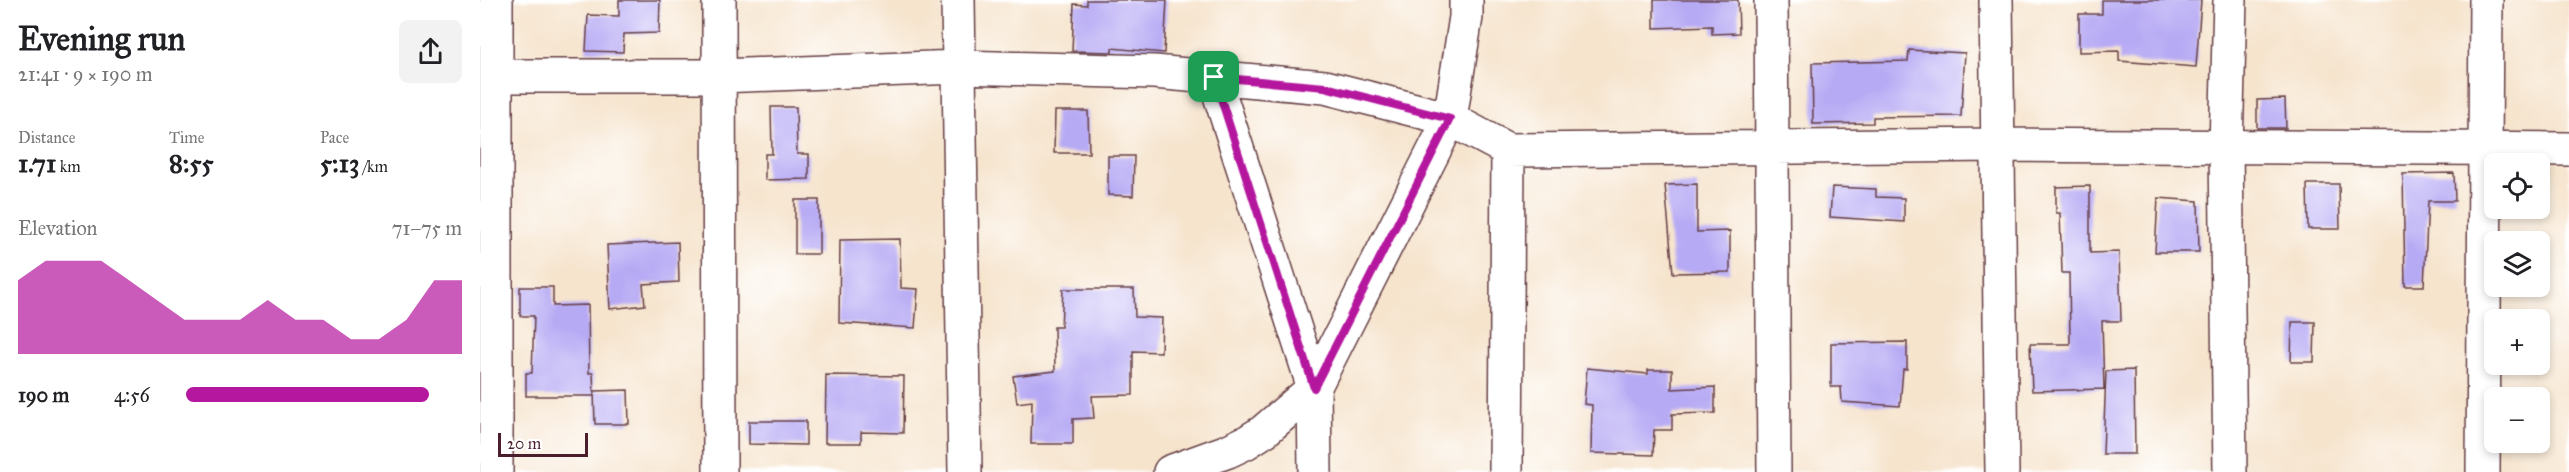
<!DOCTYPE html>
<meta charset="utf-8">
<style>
body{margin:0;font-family:"IM FELL Great Primer",serif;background:#f2f2f2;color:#202124;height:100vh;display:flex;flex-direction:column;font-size:22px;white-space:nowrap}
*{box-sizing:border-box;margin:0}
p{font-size:20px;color:#757577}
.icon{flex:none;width:33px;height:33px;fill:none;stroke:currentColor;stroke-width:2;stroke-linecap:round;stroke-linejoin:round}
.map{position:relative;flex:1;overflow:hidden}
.drawer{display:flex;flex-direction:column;background:#fff;width:480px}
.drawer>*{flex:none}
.tools{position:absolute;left:2004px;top:153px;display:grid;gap:12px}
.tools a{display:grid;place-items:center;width:66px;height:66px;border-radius:9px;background:#fff;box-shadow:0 3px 9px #0003;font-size:30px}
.scale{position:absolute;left:18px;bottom:15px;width:90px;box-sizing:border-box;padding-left:6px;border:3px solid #4a1f2b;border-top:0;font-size:16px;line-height:21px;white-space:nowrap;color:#4a1f2b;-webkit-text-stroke:4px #fff;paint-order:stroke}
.pin{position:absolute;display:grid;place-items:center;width:51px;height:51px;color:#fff;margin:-26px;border-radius:12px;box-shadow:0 3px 9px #0006}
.round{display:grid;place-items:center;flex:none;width:63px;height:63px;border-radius:9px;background:#f2f2f2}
.overview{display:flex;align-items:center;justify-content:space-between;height:102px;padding:0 18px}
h1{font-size:33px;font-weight:800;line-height:45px}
.figures{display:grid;grid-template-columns:repeat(3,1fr);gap:9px;height:102px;padding:6px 18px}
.figures div{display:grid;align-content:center}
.figures b{font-size:26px;font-weight:800}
.figures small{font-size:16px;font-weight:400}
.figures p{font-size:16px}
.chart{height:168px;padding:12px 18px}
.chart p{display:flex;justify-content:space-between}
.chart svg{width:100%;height:108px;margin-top:6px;fill:#b5179e;opacity:.7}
ul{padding:0 18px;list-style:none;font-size:20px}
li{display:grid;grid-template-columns:96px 72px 1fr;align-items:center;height:45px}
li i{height:15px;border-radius:8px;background:#b5179e}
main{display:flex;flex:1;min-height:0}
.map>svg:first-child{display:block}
.building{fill:#b7aaf4}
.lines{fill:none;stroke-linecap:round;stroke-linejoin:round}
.minor-casing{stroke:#643d43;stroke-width:36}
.minor{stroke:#fff;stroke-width:33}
.route-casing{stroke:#fff;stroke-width:12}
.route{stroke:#b5179e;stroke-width:8}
</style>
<main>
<section class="drawer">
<div class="overview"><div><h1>Evening run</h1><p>21:41 · 9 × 190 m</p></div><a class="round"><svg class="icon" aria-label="share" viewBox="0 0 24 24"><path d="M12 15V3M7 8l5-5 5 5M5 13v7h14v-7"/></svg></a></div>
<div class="figures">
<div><p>Distance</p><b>1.71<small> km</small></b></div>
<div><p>Time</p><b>8:55</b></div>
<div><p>Pace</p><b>5:13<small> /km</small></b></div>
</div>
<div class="chart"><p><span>Elevation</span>71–75 m</p>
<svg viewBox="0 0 160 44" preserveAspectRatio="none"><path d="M0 44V14L10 6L20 6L30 6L40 14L50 22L60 30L70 30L80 30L90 22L100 30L110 30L120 38L130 38L140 30L150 14L160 14V44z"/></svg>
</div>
<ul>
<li><b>190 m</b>4:56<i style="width:88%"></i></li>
</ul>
</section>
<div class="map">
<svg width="2089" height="472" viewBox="0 0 2089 472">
<rect width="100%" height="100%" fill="#fff"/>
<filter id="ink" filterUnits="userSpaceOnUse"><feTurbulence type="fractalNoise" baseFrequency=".0167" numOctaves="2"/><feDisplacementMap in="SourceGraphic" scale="12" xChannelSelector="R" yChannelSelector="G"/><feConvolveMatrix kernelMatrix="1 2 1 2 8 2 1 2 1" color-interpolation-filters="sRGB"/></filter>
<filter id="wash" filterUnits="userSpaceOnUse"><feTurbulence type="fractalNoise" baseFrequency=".008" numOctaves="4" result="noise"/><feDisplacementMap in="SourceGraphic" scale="24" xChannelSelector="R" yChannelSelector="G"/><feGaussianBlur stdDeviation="1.35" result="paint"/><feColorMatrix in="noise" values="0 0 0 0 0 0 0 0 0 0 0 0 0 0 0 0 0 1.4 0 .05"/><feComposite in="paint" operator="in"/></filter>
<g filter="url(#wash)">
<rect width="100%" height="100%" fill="#f6e4cd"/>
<g id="blocks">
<path class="building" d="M139 0H180L179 33 144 34 143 52 106 51 108 15 139 16Z
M607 0H687L684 53 632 48V52L592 51 594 4 607 5Z
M1174 0H1258L1259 33 1232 34V26L1174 28Z
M1622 0H1721L1716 67 1639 61V51L1599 52V14H1622Z
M1429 50 1485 53 1481 116 1393 117V123L1333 124 1332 63 1428 61Z
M1805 99 1806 128H1777V100Z
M291 107H316L317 154H329V179L285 180V154H292Z
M575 111H608L609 153H574Z
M628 156H654L653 196 628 195Z
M1974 173 1975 201H1948L1944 286H1925L1923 174Z
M1217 184V232L1250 231V272L1193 273 1185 185Z
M1827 184H1859L1860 229H1828Z
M1610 186V253L1639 252 1641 321H1622L1624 389 1552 391 1550 344H1590L1589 273H1582L1580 213H1576V187Z
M1352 187 1396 189V197L1424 198V222L1350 217Z
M1678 198 1718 201 1719 252H1675Z
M315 200H339V254H315Z
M420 239 421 288 438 289 435 328 359 323 360 240Z
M198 242 199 282 163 284 165 305 130 309 127 245Z
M40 287H73V306L108 305 109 373H113L114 396H46V373H52L54 316H40Z
M583 289H654L655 317 682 318 681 352 653 351V395L612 396 614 418 593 419V444H551L552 401 537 403 533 376 575 371 574 327H581Z
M1812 322H1835L1834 362H1811Z
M1427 342V369H1423L1420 406 1362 402 1361 387H1351V343Z
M1107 368 1168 374V370H1192V389L1235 387V413L1192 414V430H1174L1173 455 1111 453 1112 405 1104 404Z
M1654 370 1655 454H1623L1626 371Z
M346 375 424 376 423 433 381 432V443H345Z
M148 390 149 424H115L114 391Z
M269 421H326V445L269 444Z"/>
</g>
</g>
<g filter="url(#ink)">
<use href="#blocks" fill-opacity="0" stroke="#643d43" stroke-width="1.5"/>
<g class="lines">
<defs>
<path id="minor" d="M16 0V472
M239 0 240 472
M478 0 485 472
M1291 0 1294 472
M1516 0 1522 472
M1750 0 1746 147 1750 472
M17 76H239L478 67 674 72 845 87 970 119 1028 150 1518 145 2089 149
M734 77 834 388 835 472
M690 472 748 451 767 442 784 431 834 388 970 119 986 17V0
M1026 472 1028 150
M2003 472 2006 0"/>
</defs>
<use href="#minor" class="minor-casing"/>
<use href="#minor" class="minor"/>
</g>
</g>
<g class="lines" filter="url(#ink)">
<defs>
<path id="route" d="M734 77 845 87 970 119 834 388Z"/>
</defs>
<use href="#route" class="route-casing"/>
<use href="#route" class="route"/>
</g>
</svg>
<div class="tools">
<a><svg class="icon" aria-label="locate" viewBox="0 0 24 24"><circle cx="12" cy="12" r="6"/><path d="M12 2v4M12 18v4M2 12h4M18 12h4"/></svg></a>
<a><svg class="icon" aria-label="layers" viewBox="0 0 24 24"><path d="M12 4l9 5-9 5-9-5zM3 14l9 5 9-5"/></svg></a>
<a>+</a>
<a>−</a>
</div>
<div class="scale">20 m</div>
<div class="pin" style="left:734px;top:77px;background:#1e9e55"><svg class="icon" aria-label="arrive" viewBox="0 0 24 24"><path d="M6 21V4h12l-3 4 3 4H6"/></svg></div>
</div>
</main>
